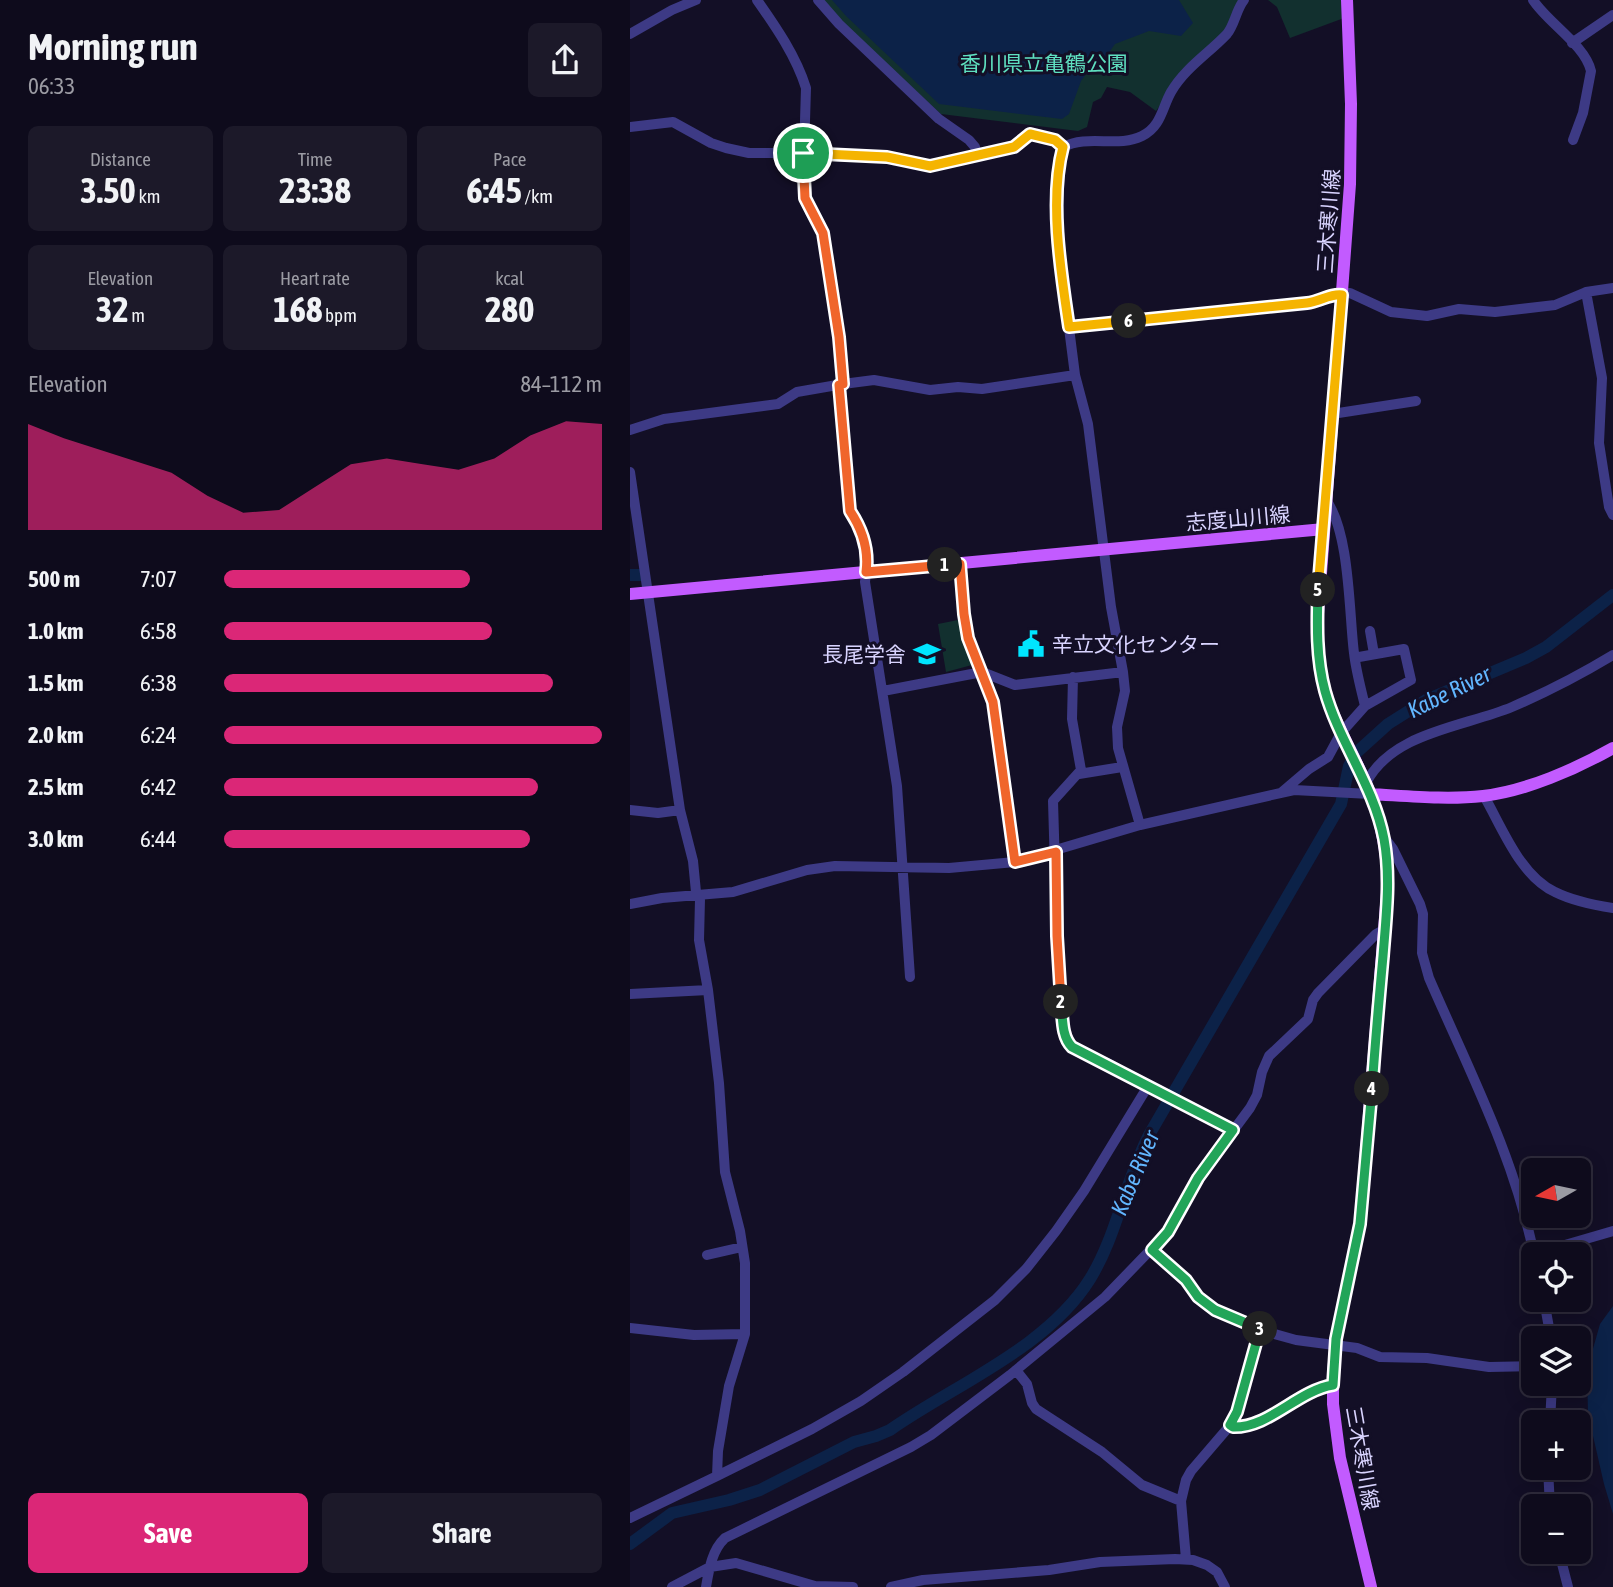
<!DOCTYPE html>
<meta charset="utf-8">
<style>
body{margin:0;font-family:"Asap Condensed","Noto Sans JP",sans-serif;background:#1c1929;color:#f1f3f6;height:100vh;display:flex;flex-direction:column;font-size:26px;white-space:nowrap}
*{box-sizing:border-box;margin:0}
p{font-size:23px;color:#9b9ba3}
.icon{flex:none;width:38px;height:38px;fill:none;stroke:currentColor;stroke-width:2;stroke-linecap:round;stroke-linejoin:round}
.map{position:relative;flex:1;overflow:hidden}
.panel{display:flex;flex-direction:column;background:#0e0b1c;width:630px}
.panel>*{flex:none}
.needle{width:46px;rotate:261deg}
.controls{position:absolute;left:891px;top:1158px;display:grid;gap:14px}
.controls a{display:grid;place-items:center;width:70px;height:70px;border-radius:10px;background:#0e0b1c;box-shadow:0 4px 18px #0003,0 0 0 2px #2e2b3b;font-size:35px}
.pin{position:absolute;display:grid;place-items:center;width:60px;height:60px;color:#fff;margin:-30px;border:4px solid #fff;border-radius:50%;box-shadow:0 2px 7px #0007}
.km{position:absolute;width:35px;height:35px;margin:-18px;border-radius:50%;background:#222;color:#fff;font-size:19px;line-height:35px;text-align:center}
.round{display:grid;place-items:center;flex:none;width:74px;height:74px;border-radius:10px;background:#1c1929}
.summary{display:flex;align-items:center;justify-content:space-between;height:119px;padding:0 28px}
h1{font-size:38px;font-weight:700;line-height:52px}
.figures{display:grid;grid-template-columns:repeat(3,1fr);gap:10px;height:119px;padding:7px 28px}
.figures div{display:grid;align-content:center;border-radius:10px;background:#1c1929;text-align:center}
.figures b{font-size:35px;font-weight:700}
.figures small{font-size:19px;font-weight:400}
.figures p{font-size:19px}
.chart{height:196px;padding:14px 28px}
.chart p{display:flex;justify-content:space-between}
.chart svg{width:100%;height:126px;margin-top:7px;fill:#db2777;opacity:.7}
.button{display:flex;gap:14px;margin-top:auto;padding:14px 28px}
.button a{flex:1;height:80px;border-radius:10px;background:#db2777;color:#fff;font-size:28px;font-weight:700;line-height:80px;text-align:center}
.button a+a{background:#1c1929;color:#f1f3f6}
ul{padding:0 28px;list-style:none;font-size:23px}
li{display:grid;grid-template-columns:112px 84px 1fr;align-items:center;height:52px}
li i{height:18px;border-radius:9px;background:#db2777}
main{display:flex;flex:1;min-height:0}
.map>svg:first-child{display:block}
.green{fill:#12302f}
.water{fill:#0c2248}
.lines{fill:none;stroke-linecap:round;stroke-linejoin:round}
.river{stroke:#0c2248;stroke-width:12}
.minor{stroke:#3d3a85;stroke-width:10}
.major{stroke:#c25bff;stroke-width:12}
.split-1-casing{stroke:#fff;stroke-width:14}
.split-2-casing{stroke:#fff;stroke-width:14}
.split-3-casing{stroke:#fff;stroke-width:14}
.split-4-casing{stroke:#fff;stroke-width:14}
.split-5-casing{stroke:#fff;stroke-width:14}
.split-6-casing{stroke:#fff;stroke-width:14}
.split-7-casing{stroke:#fff;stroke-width:14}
.split-1{stroke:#f0652b;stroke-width:9}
.split-2{stroke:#f0652b;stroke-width:9}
.split-3{stroke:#22a559;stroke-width:9}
.split-4{stroke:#22a559;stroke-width:9}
.split-5{stroke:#22a559;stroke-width:9}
.split-6{stroke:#f5b400;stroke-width:9}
.split-7{stroke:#f5b400;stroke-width:9}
.labels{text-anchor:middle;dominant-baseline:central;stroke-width:6;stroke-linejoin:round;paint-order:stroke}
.park-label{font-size:21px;fill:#5fe0c0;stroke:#130f26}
.street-label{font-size:21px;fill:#d9d4ff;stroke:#130f26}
.poi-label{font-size:21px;fill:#d9d4ff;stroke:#130f26;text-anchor:start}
.water-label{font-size:23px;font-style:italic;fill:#62b6ff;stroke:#130f26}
</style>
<main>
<section class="panel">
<div class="summary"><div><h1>Morning run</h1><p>06:33</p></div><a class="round"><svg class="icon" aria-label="share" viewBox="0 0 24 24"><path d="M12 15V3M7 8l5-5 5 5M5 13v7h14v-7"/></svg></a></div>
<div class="figures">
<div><p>Distance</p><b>3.50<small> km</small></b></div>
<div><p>Time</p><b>23:38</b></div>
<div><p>Pace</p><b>6:45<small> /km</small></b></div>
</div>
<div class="figures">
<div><p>Elevation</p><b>32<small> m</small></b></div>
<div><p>Heart rate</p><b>168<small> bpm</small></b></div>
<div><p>kcal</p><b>280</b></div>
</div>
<div class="chart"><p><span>Elevation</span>84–112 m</p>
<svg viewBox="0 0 160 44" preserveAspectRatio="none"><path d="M0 44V7L10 12L20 16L30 20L40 24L50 32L60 38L70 37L80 29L90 21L100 19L110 21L120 23L130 19L140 11L150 6L160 7V44z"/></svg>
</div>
<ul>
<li><b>500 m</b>7:07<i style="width:65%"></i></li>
<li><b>1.0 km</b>6:58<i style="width:71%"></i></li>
<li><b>1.5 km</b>6:38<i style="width:87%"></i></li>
<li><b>2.0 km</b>6:24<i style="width:100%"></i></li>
<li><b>2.5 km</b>6:42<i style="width:83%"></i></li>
<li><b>3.0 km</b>6:44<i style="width:81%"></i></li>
</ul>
<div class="button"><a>Save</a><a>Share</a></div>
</section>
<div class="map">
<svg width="983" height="1587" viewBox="0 0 983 1587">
<rect width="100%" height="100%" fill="#130f26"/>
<path class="green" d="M186 0H613L596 34 559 64 526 111 500 92 477 87 471 98 463 102 457 127 448 131 311 114Z
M638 0H712L714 18 660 38 647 7Z
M328 620 342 665 316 672 308 624Z"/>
<path class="water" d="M202 0H549L563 23 551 36 519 31 485 44 473 61 459 70 451 81 439 114 432 119 309 104 216 16Z
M983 1306V1514L974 1484 958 1414 957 1370 970 1324Z"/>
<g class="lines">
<path class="river" d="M0 575H12
M0 1544 42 1513 99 1500 130 1490 224 1442 246 1436 260 1430C324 1385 417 1348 460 1279 487 1235 495 1181 519 1135L711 804 719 766 726 753 758 724 796 700 896 658 916 647 983 595"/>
<path class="minor" d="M127 0C146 27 166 56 176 88L173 187 180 212 193 233 195 256 203 293 213 384
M188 0 209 24 309 119 339 140 345 147 347 156
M903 0C918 23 955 45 961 71L953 113 943 140
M0 34 42 10 66 0
M942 43 983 15
M0 127 43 122 81 143 96 148 119 153H173L257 157 300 166 384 147 400 134 425 140 433 147
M956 292 972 378 969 443 979 507 983 515
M439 327 677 303 689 302 706 294 720 293 761 312 797 316 829 309 865 312 925 305 956 292 983 288
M209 385 221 511C235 533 239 555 235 582L267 786 280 977
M702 414 786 401
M0 430 34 419 148 404 167 392 213 384 244 380 300 390 328 387 352 389 445 375
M0 472 50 810 63 861 66 892 70 899 69 940 78 990 89 1083 95 1172 110 1231 115 1263V1334L99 1386 88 1451 87 1476 0 1518
M330 564 334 614 338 638 363 702 385 862
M740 631 744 654
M729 657 774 649 781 680 735 706
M443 677 442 719 451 770 423 801 427 937 436 1039C446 1054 468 1058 483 1066 522 1089 564 1107 603 1130
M253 691 352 672 385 685 493 672
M449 774 492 767
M736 783C762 732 834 727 882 707 917 692 950 675 983 655
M652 792 679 769 698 757 711 733 735 706C731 689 726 671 724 653 719 614 720 532 696 500
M854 796C872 827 890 876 925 892 943 901 963 905 983 908
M0 810 28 813 50 810
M510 825 488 748 487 727 495 691 493 672 481 607 458 424 445 375 432 273 427 204V178L433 147C458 134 488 148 512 136 531 127 532 108 541 92 555 68 578 54 597 34 605 24 606 10 614 0
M754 837 763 849 790 904 793 914 792 953 799 978C838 1068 885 1158 904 1255
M0 904 32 898 103 892 177 870 205 866 319 868 385 862 510 825 664 790 740 794
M0 994 78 990
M522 1250 556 1280 568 1297 585 1310 634 1331 666 1340 727 1348 750 1357 797 1358 859 1367 903 1366
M904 1254 983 1231
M77 1255 112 1247
M914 1300 921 1339
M0 1328 64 1335 115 1334
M386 1370 397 1384 402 1403 406 1409 472 1452 512 1485 551 1501 556 1559
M920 1423 922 1384
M600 1425C622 1434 675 1390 703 1385
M918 1468 920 1507
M87 1476 182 1429 231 1401 273 1372 365 1300 396 1269 426 1231 454 1191 518 1086
M551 1501 556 1480 561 1471 603 1422 631 1329
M929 1552 938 1587
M42 1587 80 1567 106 1563 185 1586 223 1587
M76 1587C79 1569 82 1550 95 1538L281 1447 301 1435 380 1375 475 1297 532 1238 542 1226 568 1178 620 1108 627 1095 632 1072 639 1056 678 1019 683 1000 688 993 746 934 755 929
M261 1587 293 1580 419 1570 470 1562 545 1559 563 1560 577 1565 587 1572 595 1587"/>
<path class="major" d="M717 0 721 104 720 184 687 627C687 649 689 671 695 692 705 723 722 751 735 781 750 813 756 846 758 881L730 1224 706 1339 703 1374V1404L710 1458 741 1587
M0 594 694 529
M740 794C778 796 816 800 853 796 896 791 946 769 983 748"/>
</g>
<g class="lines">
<defs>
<path id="split-1" d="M173 153 175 198 193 233 209 337 213 384 209 385 220 511C232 529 239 550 236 572L315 565"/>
<path id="split-2" d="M315 565 330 564 334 614 338 638 363 702 385 862 426 852 427 936 431 1002"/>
<path id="split-3" d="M431 1002C433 1017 431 1036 442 1047L603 1130 568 1178 538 1232 522 1250 556 1280 568 1297 585 1310 630 1329"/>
<path id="split-4" d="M630 1329 607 1412 600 1425 603 1427C639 1428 667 1391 703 1385L706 1339 730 1224 742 1089"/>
<path id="split-5" d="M688 590C687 624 686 658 695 691 709 742 744 786 754 839 761 878 756 917 753 956 749 1000 745 1045 742 1089"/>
<path id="split-6" d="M499 321 677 303C689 302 701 293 712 295L688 590"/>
<path id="split-7" d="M173 153 257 157 300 166 384 147 400 134 425 140 433 147C419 200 431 273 439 327L499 321"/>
</defs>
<use href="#split-1" class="split-1-casing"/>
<use href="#split-2" class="split-2-casing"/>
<use href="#split-3" class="split-3-casing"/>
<use href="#split-4" class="split-4-casing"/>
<use href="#split-5" class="split-5-casing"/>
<use href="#split-6" class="split-6-casing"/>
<use href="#split-7" class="split-7-casing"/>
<use href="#split-1" class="split-1"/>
<use href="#split-2" class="split-2"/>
<use href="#split-3" class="split-3"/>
<use href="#split-4" class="split-4"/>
<use href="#split-5" class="split-5"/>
<use href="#split-6" class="split-6"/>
<use href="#split-7" class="split-7"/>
</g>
<defs>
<symbol id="civic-bare" viewBox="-9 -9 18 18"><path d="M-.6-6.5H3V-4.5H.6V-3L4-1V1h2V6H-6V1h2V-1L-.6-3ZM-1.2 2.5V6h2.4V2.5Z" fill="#00e5ff" stroke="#130f26" stroke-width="2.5" paint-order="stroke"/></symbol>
<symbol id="school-bare" viewBox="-9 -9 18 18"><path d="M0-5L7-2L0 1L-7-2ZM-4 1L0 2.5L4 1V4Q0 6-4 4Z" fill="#00e5ff" stroke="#130f26" stroke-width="2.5" paint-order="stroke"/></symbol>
</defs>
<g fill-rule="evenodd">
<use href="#civic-bare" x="382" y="625" width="38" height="38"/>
<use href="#school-bare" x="278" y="635" width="38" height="38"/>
</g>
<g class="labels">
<g class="park-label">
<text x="414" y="63">香川県立亀鶴公園</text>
</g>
<g class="street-label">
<text transform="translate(698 221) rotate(-86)">三木寒川線</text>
<text transform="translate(608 518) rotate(-5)">志度山川線</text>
<text transform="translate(733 1458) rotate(80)">三木寒川線</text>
</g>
<g class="poi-label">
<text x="422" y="644">辛立文化センター</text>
<text x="276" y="654" text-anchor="end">長尾学舎</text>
</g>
<g class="water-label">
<text transform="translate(819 692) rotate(-26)">Kabe River</text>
<text transform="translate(505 1173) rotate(-67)">Kabe River</text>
</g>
</g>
</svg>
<div class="controls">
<a><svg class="needle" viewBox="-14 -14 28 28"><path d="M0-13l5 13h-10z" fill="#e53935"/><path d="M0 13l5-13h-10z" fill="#9b9ba3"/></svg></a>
<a><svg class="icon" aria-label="locate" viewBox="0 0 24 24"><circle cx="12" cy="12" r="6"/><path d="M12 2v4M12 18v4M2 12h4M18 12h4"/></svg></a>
<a><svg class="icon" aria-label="layers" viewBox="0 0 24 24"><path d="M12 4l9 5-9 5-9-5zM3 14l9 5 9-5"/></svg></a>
<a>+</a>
<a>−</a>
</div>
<div class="pin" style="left:173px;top:153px;background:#1e9e55"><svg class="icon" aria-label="arrive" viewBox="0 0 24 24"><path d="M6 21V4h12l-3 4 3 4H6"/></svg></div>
<b class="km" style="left:315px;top:565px">1</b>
<b class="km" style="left:431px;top:1002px">2</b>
<b class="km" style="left:630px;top:1329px">3</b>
<b class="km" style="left:742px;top:1089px">4</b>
<b class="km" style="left:688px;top:590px">5</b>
<b class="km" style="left:499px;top:321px">6</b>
</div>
</main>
